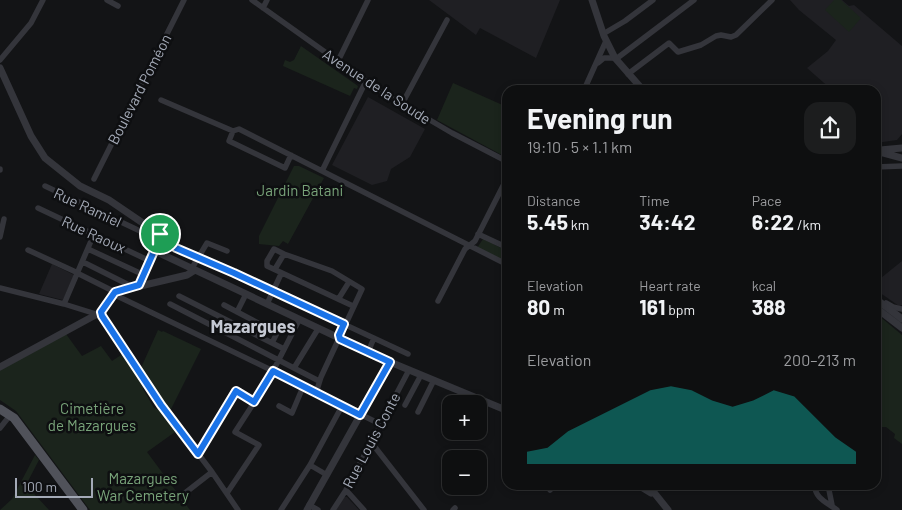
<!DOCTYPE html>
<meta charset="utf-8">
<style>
body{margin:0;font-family:Barlow,sans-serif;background:#1c1d1e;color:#f1f3f6;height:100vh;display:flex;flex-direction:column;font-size:19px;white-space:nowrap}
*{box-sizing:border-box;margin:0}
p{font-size:16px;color:#9b9c9f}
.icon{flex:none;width:28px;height:28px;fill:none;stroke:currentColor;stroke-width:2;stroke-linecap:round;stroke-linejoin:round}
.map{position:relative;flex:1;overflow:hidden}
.sheet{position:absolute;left:502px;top:85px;width:379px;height:405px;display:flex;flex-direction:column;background:#0e0f10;border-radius:15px;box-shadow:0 2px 8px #0003,0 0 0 1px #2e2f30}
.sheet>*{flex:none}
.buttons{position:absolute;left:442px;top:395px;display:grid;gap:10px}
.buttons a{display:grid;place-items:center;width:45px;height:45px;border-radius:10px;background:#0e0f10;box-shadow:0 2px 8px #0003,0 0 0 1px #2e2f30;font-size:25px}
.scale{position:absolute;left:15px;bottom:12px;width:78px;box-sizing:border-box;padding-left:5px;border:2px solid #a4aab7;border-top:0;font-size:14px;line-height:18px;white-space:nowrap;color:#a4aab7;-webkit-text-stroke:4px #0e0f11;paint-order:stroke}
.pin{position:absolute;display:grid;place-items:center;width:42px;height:42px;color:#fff;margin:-21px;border:2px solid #fff;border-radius:50%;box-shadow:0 1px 5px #0007}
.round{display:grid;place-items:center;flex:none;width:52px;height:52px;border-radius:15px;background:#1c1d1e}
.headline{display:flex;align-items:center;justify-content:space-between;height:85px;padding:0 25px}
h1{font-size:28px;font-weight:700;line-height:38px}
.stats{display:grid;grid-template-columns:repeat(3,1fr);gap:8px;height:85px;padding:5px 25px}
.stats div{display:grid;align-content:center}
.stats b{font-size:21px;font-weight:700}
.stats small{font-size:14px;font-weight:400}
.stats p{font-size:14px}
.chart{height:140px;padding:10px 25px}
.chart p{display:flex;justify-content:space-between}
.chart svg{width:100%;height:90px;margin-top:5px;fill:#0f766e;opacity:.7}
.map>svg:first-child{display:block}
.built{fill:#1f1f23}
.green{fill:#1b241c}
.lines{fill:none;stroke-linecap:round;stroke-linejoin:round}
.minor{stroke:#34353b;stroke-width:5.5}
.tertiary{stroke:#34353b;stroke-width:7}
.primary{stroke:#50525a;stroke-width:9}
.route-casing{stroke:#fff;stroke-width:10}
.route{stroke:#1a73e8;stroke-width:6}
.labels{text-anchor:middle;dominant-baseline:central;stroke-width:5;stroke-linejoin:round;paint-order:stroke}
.street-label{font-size:15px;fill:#a4aab7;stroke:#0e0f11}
.park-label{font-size:15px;fill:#79a47a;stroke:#0e0f11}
.quarter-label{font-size:18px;font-weight:bold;fill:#c5c9d3;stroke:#0e0f11}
</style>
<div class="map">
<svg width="902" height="510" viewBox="0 0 902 510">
<rect width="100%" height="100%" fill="#131416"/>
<path class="built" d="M429 0H560L536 58 480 28 476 35Z
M790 0H842L849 6 854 5 902 46V134L897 140 876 143V90H832L807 68 828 51 836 40 799 10Z
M368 97 425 129 410 157 391 169 387 181 372 185 332 165Z
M902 261V305L899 306 876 290V282Z
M52 264 74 275 63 300 39 294Z
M343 497H347L359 510H334Z"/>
<path class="green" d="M834 0H841L861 18 849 32 825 10Z
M301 46 358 86 357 89 354 88 350 96 283 66 285 60 290 62 294 60Z
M453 83 507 107V153L500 154 437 120Z
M294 166H299L324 178 288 244 283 241 279 246 259 244V236Z
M483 239 507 251V263L477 248Z
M878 315 902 335V448V444L894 438 895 434 886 427H876V316Z
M158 330 162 332 163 331 201 349 169 413 140 370Z
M66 334 82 356 101 346 112 361 124 353 144 385 143 389 154 408 160 410 175 432 147 452 190 510H90L16 411 0 400V370Z
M35 455 39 460 26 485 49 510H0L12 499Z"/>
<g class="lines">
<path class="minor" d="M107 0 118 6
M252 0 377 89 452 133 508 162
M263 8 267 0
M603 34 625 21 653 0
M616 59 694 0
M0 60 31 23 43 0
M338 61 368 0
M598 63 604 58H615
M628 74 669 43 678 52 701 45 716 36 721 35 731 37 736 35 772 0
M584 90 606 41
M161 100 233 131 239 129 508 265
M402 104 447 20
M233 131 229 141 285 168 291 155
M876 167 902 166
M0 170V169
M322 171 366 81
M94 179 184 0
M45 186 159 240
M38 208 150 261
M159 234 176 248 234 273 408 354
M478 234 508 248
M0 237 4 219
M88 249 144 275
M28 250 78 273
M284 254 332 271 362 289 321 377 316 393
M83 262 133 287
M192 268 207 243 227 251
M275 269 284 254 274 249 267 261V266L353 306
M77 273 111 290 113 294 269 369 380 424
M0 288 64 304 96 314
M179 296 284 349
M339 298 349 282
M438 301 465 249 475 241 508 176
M886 303 893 307 902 309
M64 304 94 234
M170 304 319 381
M267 304 281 274
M224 305 277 333 272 343
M101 312 102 316 161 405 212 472 238 510
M237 312 246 294
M368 352 374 338
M294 368 318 329
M405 405 421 375
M279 406 292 413 303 387
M418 412 434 380
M0 428 8 418
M371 442 424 510
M198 454 236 391 254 402
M310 465 327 475
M815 485C814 498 828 503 837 510
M828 485 832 505
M346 490 364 510
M550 490 555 485
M185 493 212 472
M227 493 259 445 235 432 268 381 299 320
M309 505 318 510
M281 510 310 465 342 406
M333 510 346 490 409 370
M453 510 455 508"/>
<path class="tertiary" d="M592 0 604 36 615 58 643 90
M0 68 31 136 45 158 80 186 109 200 159 234V240L139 285
M880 150 902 148
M876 151 902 158
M155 251 390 362 508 411
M876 299 902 319
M876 308 902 328
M0 367 101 312 115 292 187 275 195 270
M638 485 651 493
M648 485 668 510
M307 510 390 362"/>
<path class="primary" d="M0 409 14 418 83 510"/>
</g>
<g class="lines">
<defs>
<path id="route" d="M160 234 176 248 234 273 344 324 339 335 340 339 390 362 360 415 273 371 254 402 236 391 198 454 161 405 102 316 101 312 115 292 139 285 159 240Z"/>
</defs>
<use href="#route" class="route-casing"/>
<use href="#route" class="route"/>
</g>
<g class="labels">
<g class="street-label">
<text transform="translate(377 86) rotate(33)">Avenue de la Soude</text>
<text transform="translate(139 89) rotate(-63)">Boulevard Poméon</text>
<text transform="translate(88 207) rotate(25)">Rue Ramiel</text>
<text transform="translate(94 234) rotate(25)">Rue Raoux</text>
<text transform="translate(371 440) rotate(-62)">Rue Louis Conte</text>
</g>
<g class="park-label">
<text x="300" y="190">Jardin Batani</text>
<text x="92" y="408">Cimetière<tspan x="92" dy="17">de Mazargues</tspan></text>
<text x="143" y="478">Mazargues<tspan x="143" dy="17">War Cemetery</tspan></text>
</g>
<g class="quarter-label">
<text x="253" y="326">Mazargues</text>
</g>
</g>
</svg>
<div class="buttons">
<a>+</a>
<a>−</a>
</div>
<div class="scale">100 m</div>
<div class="pin" style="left:160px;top:234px;background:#1e9e55"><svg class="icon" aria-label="arrive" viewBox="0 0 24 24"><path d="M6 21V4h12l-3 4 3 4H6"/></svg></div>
<section class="sheet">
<div class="headline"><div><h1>Evening run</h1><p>19:10 · 5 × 1.1 km</p></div><a class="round"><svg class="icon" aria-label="share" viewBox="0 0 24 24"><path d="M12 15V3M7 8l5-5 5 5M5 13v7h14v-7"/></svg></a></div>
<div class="stats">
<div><p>Distance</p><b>5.45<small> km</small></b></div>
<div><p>Time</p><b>34:42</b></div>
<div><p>Pace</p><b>6:22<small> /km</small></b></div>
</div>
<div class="stats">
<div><p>Elevation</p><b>80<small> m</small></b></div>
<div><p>Heart rate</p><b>161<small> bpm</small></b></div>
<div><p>kcal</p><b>388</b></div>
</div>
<div class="chart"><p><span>Elevation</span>200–213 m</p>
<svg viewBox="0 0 160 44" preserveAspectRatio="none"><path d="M0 44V38L10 36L20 28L30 23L40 18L50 13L60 8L70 6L80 8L90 13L100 16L110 13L120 8L130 11L140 21L150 31L160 38V44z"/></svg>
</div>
</section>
</div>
